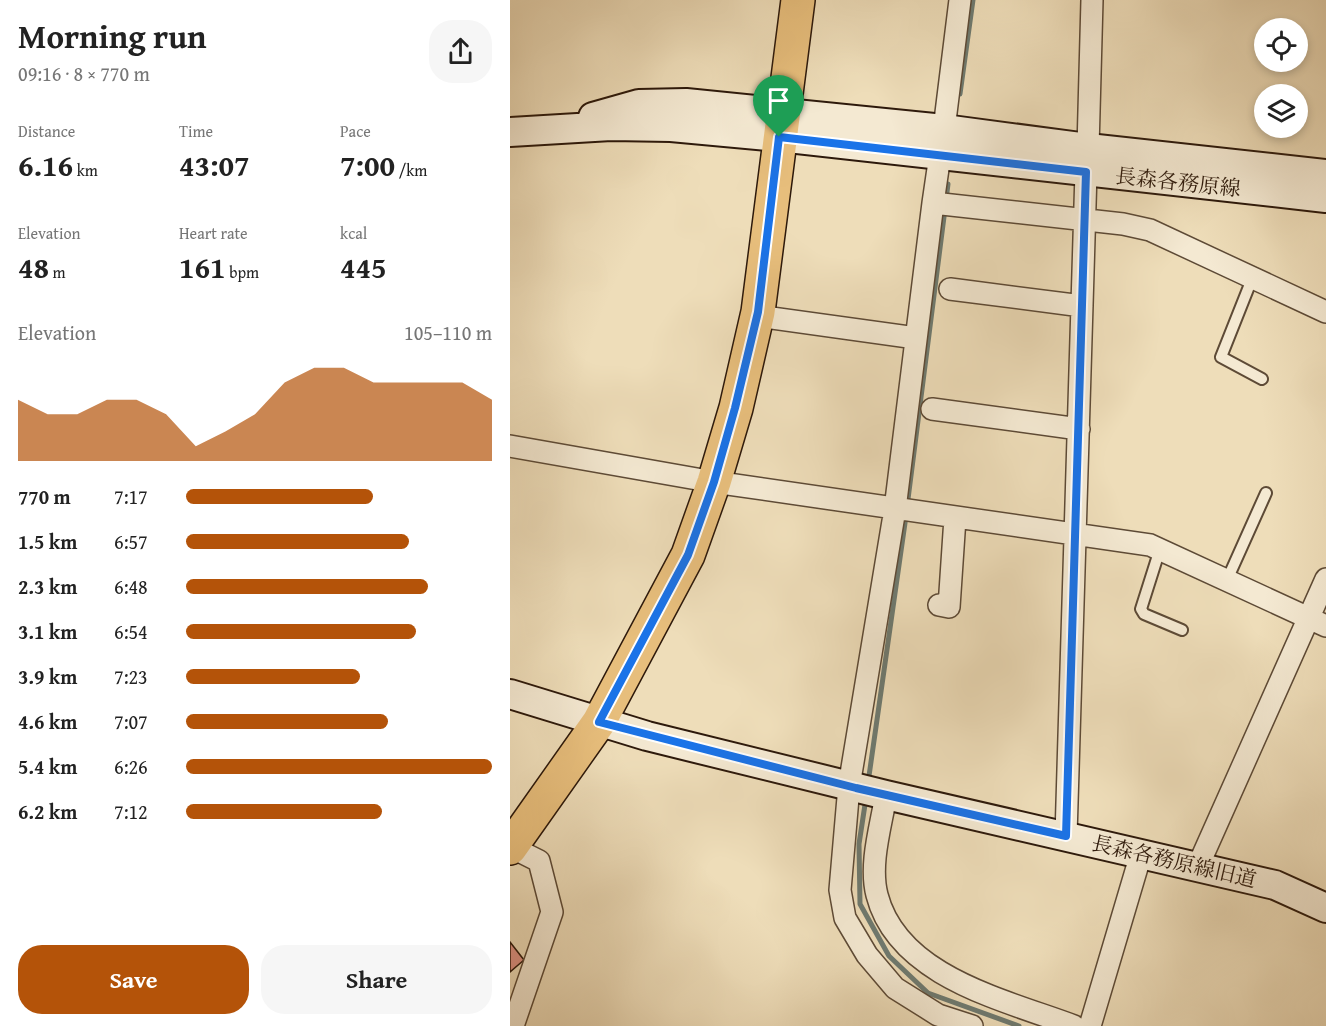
<!DOCTYPE html>
<meta charset="utf-8">
<style>
body{margin:0;font-family:"Gentium Book Plus","Noto Serif JP",serif;background:#f6f6f6;color:#222;height:100vh;display:flex;flex-direction:column;font-size:22px;white-space:nowrap}
*{box-sizing:border-box;margin:0}
p{font-size:20px;color:#767676}
.icon{flex:none;width:33px;height:33px;fill:none;stroke:currentColor;stroke-width:2;stroke-linecap:round;stroke-linejoin:round}
.map{position:relative;flex:1;overflow:hidden}
.panel{display:flex;flex-direction:column;background:#fff;width:510px}
.panel>*{flex:none}
.controls{position:absolute;left:744px;top:18px;display:grid;gap:12px}
.controls a{display:grid;place-items:center;width:54px;height:54px;border-radius:50%;background:#fff;box-shadow:0 3px 9px #0003;font-size:30px}
.pin{position:absolute;display:grid;place-items:center;width:51px;height:51px;color:#fff;margin:-62px -26px;border-radius:50% 50% 50% 0;rotate:-45deg;box-shadow:0 0 6px #0007}
.pin .icon{rotate:45deg}
.round{display:grid;place-items:center;flex:none;width:63px;height:63px;border-radius:24px;background:#f6f6f6}
.summary{display:flex;align-items:center;justify-content:space-between;height:102px;padding:0 18px}
h1{font-size:33px;font-weight:700;line-height:45px}
.metrics{display:grid;grid-template-columns:repeat(3,1fr);gap:9px;height:102px;padding:6px 18px}
.metrics div{display:grid;align-content:center}
.metrics b{font-size:30px;font-weight:700}
.metrics small{font-size:16px;font-weight:400}
.metrics p{font-size:16px}
.chart{height:168px;padding:12px 18px}
.chart p{display:flex;justify-content:space-between}
.chart svg{width:100%;height:108px;margin-top:6px;fill:#b45309;opacity:.7}
.primary-button{display:flex;gap:12px;margin-top:auto;padding:12px 18px}
.primary-button a{flex:1;height:69px;border-radius:24px;background:#b45309;color:#fff;font-size:24px;font-weight:700;line-height:69px;text-align:center}
.primary-button a+a{background:#f6f6f6;color:#222}
ul{padding:0 18px;list-style:none;font-size:20px}
li{display:grid;grid-template-columns:96px 72px 1fr;align-items:center;height:45px}
li i{height:15px;border-radius:8px;background:#b45309}
main{display:flex;flex:1;min-height:0}
.map>svg:first-child{display:block}
.lines{fill:none;stroke-linecap:round;stroke-linejoin:round}
.stream{stroke:#6e7a70;stroke-width:5}
.building{fill:#de9385;stroke:#2d190b;stroke-width:1.5}
.lane-casing{stroke:#5d4a36;stroke-width:14}
.street-casing{stroke:#5d4a36;stroke-width:24}
.secondary-casing{stroke:#2d190b;stroke-width:32}
.primary-casing{stroke:#2d190b;stroke-width:36}
.lane{stroke:#f4e9d2;stroke-width:10}
.street{stroke:#f4e9d2;stroke-width:21}
.secondary{stroke:#f4e9d2;stroke-width:28}
.primary{stroke:#e7be7c;stroke-width:33}
.route-casing{stroke:#fff;stroke-width:12}
.route{stroke:#1a73e8;stroke-width:8}
.labels{text-anchor:middle;dominant-baseline:central;stroke-width:4.5;stroke-linejoin:round;paint-order:stroke}
.street-label{font-size:21px;fill:#2d190b;stroke:#f4e9d2}
</style>
<main>
<section class="panel">
<div class="summary"><div><h1>Morning run</h1><p>09:16 · 8 × 770 m</p></div><a class="round"><svg class="icon" aria-label="share" viewBox="0 0 24 24"><path d="M12 15V3M7 8l5-5 5 5M5 13v7h14v-7"/></svg></a></div>
<div class="metrics">
<div><p>Distance</p><b>6.16<small> km</small></b></div>
<div><p>Time</p><b>43:07</b></div>
<div><p>Pace</p><b>7:00<small> /km</small></b></div>
</div>
<div class="metrics">
<div><p>Elevation</p><b>48<small> m</small></b></div>
<div><p>Heart rate</p><b>161<small> bpm</small></b></div>
<div><p>kcal</p><b>445</b></div>
</div>
<div class="chart"><p><span>Elevation</span>105–110 m</p>
<svg viewBox="0 0 160 44" preserveAspectRatio="none"><path d="M0 44V19L10 25L20 25L30 19L40 19L50 25L60 38L70 32L80 25L90 12L100 6L110 6L120 12L130 12L140 12L150 12L160 19V44z"/></svg>
</div>
<ul>
<li><b>770 m</b>7:17<i style="width:61%"></i></li>
<li><b>1.5 km</b>6:57<i style="width:73%"></i></li>
<li><b>2.3 km</b>6:48<i style="width:79%"></i></li>
<li><b>3.1 km</b>6:54<i style="width:75%"></i></li>
<li><b>3.9 km</b>7:23<i style="width:57%"></i></li>
<li><b>4.6 km</b>7:07<i style="width:66%"></i></li>
<li><b>5.4 km</b>6:26<i style="width:100%"></i></li>
<li><b>6.2 km</b>7:12<i style="width:64%"></i></li>
</ul>
<div class="primary-button"><a>Save</a><a>Share</a></div>
</section>
<div class="map">
<svg width="816" height="1026" viewBox="0 0 816 1026">
<rect width="100%" height="100%" fill="#eeddb9"/>
<filter id="stains"><feTurbulence type="fractalNoise" baseFrequency=".00333" numOctaves="4"/><feColorMatrix values="0 0 0 0 .2 0 0 0 0 .09 0 0 0 0 .02 0 0 0 .5 -.17"/></filter>
<radialGradient id="worn" r=".72"><stop offset=".6" stop-color="#630" stop-opacity="0"/><stop offset="1" stop-color="#630" stop-opacity=".3"/></radialGradient>
<g class="lines">
<path class="stream" d="M450 94 463 0
M436 200 438 184
M397 507 435 209
M358 783 396 516
M356 798 349 844 350 904 379 956 418 993 509 1026"/>
</g>
<path class="building" d="M0 942 14 960 0 972Z"/>
<g class="lines">
<defs>
<path id="lane" d="M742 279 711 357 752 379
M650 549 631 609 634 614 672 630
M717 580 756 493"/>
<path id="street" d="M434 129 450 0
M578 148 582 0
M423 203 430 155
M440 289 572 306
M247 316 406 338
M422 409 569 429
M0 446 204 482 640 545 816 626
M429 605 439 607 445 518
M376 795C371 826 359 864 367 895 388 977 495 1000 564 1026
M556 836 576 172
M1 847 29 861 42 912 3 1026
M688 866 816 579
M462 1026 428 1015 385 988 357 955 335 918 330 890 339 786 385 509 423 203 613 224 640 230 816 312
M580 1026 631 854"/>
<path id="secondary" d="M83 117 129 104 176 103 434 129 578 148 816 174
M0 132 101 126 161 127 269 137 816 198
M0 694 137 736 376 795 765 885 816 908"/>
<path id="primary" d="M0 848 89 722 178 555 204 482 226 408 248 312 288 0"/>
</defs>
<use href="#lane" class="lane-casing"/>
<use href="#street" class="street-casing"/>
<use href="#secondary" class="secondary-casing"/>
<use href="#primary" class="primary-casing"/>
<use href="#lane" class="lane"/>
<use href="#street" class="street"/>
<use href="#secondary" class="secondary"/>
<use href="#primary" class="primary"/>
</g>
<g class="lines">
<defs>
<path id="route" d="M269 137 576 172 556 836 346 788 89 722 178 555 204 482 225 408 248 312Z"/>
</defs>
<use href="#route" class="route-casing"/>
<use href="#route" class="route"/>
</g>
<g class="labels">
<g class="street-label">
<text transform="translate(668 182) rotate(6)">長森各務原線</text>
<text transform="translate(664 861) rotate(13)">長森各務原線旧道</text>
</g>
</g>
<rect width="100%" height="100%" filter="url(#stains)"/>
<rect width="100%" height="100%" fill="url(#worn)"/>
</svg>
<div class="controls">
<a><svg class="icon" aria-label="locate" viewBox="0 0 24 24"><circle cx="12" cy="12" r="6"/><path d="M12 2v4M12 18v4M2 12h4M18 12h4"/></svg></a>
<a><svg class="icon" aria-label="layers" viewBox="0 0 24 24"><path d="M12 4l9 5-9 5-9-5zM3 14l9 5 9-5"/></svg></a>
</div>
<div class="pin" style="left:269px;top:137px;background:#1e9e55"><svg class="icon" aria-label="arrive" viewBox="0 0 24 24"><path d="M6 21V4h12l-3 4 3 4H6"/></svg></div>
</div>
</main>
